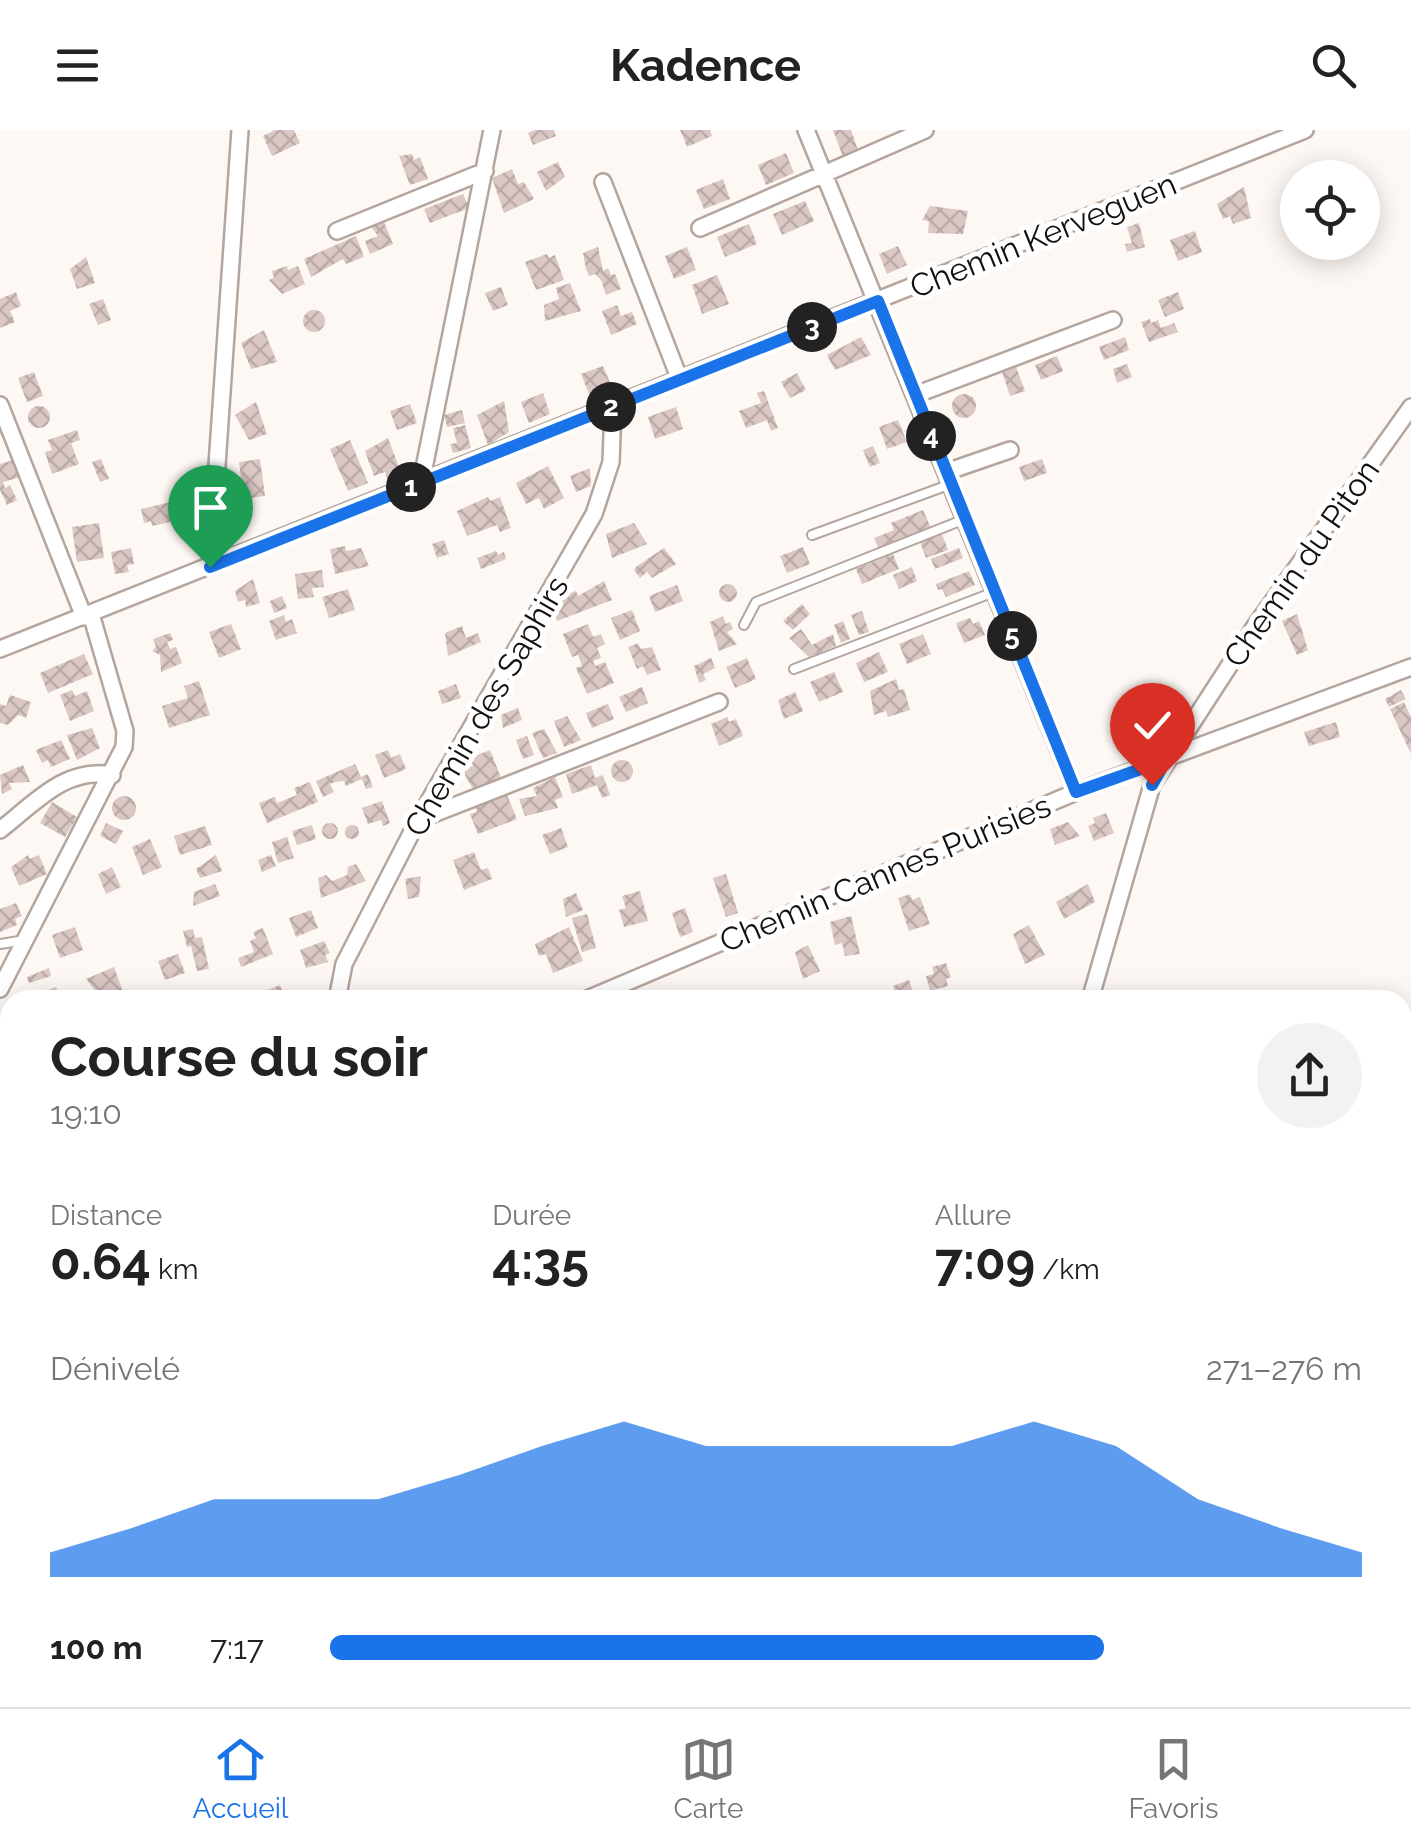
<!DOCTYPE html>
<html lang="fr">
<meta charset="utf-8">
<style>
body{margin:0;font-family:Raleway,sans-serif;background:#f2f2f2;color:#222;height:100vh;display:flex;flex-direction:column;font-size:38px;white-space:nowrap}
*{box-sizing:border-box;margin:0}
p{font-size:32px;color:#767676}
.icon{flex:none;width:55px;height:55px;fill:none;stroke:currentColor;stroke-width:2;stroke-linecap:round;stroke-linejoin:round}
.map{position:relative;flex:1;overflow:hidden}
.drawer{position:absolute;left:0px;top:860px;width:1412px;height:718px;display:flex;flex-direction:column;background:#fff;border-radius:30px 30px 0 0;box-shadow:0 5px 25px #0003}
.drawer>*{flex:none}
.fabs{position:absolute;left:1280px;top:30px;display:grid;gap:20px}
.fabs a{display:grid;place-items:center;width:100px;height:100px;border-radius:50%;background:#fff;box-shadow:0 5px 25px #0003;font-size:50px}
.pin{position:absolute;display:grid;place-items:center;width:85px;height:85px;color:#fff;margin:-102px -42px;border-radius:50% 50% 50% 0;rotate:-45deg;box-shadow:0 0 10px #0007}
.pin .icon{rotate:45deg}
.km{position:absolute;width:50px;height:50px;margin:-25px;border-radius:50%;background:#222;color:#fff;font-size:28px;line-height:50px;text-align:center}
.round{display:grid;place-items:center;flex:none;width:105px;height:105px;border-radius:52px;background:#f2f2f2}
.headline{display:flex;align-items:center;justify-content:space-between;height:170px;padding:0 50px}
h1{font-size:55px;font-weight:700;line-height:75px}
.metrics{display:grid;grid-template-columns:repeat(3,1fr);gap:15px;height:170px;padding:10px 50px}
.metrics div{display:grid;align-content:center}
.metrics b{font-size:50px;font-weight:700}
.metrics small{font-size:28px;font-weight:400}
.metrics p{font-size:28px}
.chart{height:280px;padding:20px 50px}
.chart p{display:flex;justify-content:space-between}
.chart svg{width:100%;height:180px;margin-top:10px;fill:#1a73e8;opacity:.7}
ul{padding:0 50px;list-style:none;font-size:32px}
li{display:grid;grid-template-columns:160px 120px 1fr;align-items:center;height:75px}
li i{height:25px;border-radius:12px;background:#1a73e8}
header{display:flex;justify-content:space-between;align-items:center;height:130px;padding:0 50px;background:#fff;font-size:45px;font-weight:700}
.menu{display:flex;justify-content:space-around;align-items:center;height:140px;border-top:2px solid #e0e0e0;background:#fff;font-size:28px;color:#767676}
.menu a{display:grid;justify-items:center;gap:5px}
.menu .selected{color:#1a73e8}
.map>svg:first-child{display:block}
.building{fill:url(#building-cross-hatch)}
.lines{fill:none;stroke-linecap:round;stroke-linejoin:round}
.lane-casing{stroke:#b4a59d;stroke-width:12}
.street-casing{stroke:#b4a59d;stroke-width:20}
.lane{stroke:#fff;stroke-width:8}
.street{stroke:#fff;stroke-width:15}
.route-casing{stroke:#fff;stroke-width:20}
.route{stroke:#1a73e8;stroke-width:12}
.labels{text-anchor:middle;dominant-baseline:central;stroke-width:10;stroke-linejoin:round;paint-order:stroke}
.street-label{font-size:32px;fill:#15100d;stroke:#fff}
</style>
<header><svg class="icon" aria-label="menu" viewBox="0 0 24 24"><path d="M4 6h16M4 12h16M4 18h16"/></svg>Kadence<svg class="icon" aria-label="search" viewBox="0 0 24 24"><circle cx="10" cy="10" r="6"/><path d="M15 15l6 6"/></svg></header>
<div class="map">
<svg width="1411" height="1577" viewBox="0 0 1411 1577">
<defs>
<pattern id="building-cross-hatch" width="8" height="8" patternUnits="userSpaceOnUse" patternTransform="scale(2.5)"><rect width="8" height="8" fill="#dbc8c5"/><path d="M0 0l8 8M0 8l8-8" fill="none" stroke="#bbaba8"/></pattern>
</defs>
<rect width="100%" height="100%" fill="#fef8f4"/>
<path class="building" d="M275 0H294L300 13 272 26 263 6Z
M535 0H554L556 6 533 15 528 3Z
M680 0H710L712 6 687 17Z
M833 0H851L858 20 843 27Z
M786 23 794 43 766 55 758 35Z
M412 24 414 30 420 27 428 49 410 55 399 26Z
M558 32 565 47 546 61 537 42Z
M512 39 518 54 524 52 534 69 504 83 492 48Z
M723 49 730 69 704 79 696 60Z
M1244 57 1251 88 1233 94 1230 86 1223 89 1217 74Z
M463 64 469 78 430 93 424 79Z
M805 71 814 91 782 105 773 84Z
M930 76 968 81 963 104 928 103 929 91 922 90Z
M384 92 393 114 370 124 365 111 378 106 371 97Z
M1139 93 1145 117 1127 122 1125 114 1132 113 1127 97Z
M749 94 757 114 725 127 717 107Z
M1195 101 1202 122 1178 131 1170 110Z
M356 106 364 127 346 134 343 129 311 147 304 129Z
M898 116 907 135 887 144 879 124Z
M598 117 603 141 608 138 611 145 615 144 621 159 606 165 601 150 595 144 589 146 586 139 583 123Z
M687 117 696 140 674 149 665 126Z
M547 124 549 128 555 125 564 150 536 160 525 132Z
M86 127 95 153 77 159 70 139Z
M287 136 288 140 298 136 305 154 282 164 269 150 274 148 272 141Z
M717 145 729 174 702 184 692 155Z
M570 153 581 181 545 191 544 175 559 169 556 158Z
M501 157 508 175 493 181 485 163Z
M16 162 21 176 10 181 15 192 0 198V169Z
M1178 162 1184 179 1165 187 1158 170Z
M103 169 111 190 98 195 89 174Z
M617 175 621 186 632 182 637 194 611 205 602 181Z
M303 191a11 11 0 1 1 22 0a11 11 0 1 1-22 0Z
M1150 189 1151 193 1158 190 1161 198 1174 193 1178 202 1149 212 1141 192Z
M264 200 277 232 251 239 241 213Z
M861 207 871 225 835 240 827 225Z
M1125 207 1129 220 1104 230 1099 217Z
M1057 226 1063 241 1041 250 1035 235Z
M1015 234 1025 261 1010 266 1001 239Z
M1127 234 1132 247 1117 253 1113 239Z
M603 236 611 255 589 264 581 244Z
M34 242 43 266 27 272 18 248Z
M797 243 806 260 790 268 781 252Z
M764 261 778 298 771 301 767 290 746 298 739 281 761 273 757 263Z
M543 263 550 284 529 293 521 272Z
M952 276a12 12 0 1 1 24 0a12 12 0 1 1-24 0Z
M504 271 509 302 488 315 477 285Z
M256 272 267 304 249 310 235 285Z
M410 274 417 293 397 300 390 281Z
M28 287a11 11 0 1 1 22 0a11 11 0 1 1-22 0Z
M676 277 683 299 655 309 648 287Z
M462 280 465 293 447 297 444 285Z
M898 290 907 312 887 319 879 297Z
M465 295 471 318 453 323 450 314 457 313 453 298Z
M77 300 80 310 71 313 79 334 52 344 45 322 52 320 48 310Z
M388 308 402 345 388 351 385 342 374 346 365 321Z
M350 310 368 353 348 361 330 319Z
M873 316 880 333 870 337 863 320Z
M20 328 25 346 3 352 5 358 10 355 17 370 7 375 0 360V334Z
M101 329 109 349 100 352 92 332Z
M260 329 265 366 244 369 239 332Z
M1042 329 1047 343 1024 351 1019 337Z
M548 336 564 368 544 379 539 368 526 374 516 353Z
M590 338 591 356 576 362 570 346Z
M488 367 490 371 500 367 511 398 500 402 497 395 467 406 457 381Z
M179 370 183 389 152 396 151 391 144 393 141 379Z
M923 380 931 398 879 419 874 408 894 400 891 393Z
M99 393 104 428 77 432 72 397Z
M634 393 647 414 612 428 606 404Z
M942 404 948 420 926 428 920 412Z
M444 410 449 424 437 428 432 414Z
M345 416 346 421 361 418 369 436 335 444 330 419Z
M803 417 810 434 787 443 780 426Z
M131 418 134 434 127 435 129 442 115 444 111 422Z
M664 418 676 434 652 448 647 442 640 448 634 440 637 436Z
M959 418 963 428 935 439 931 429Z
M496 421 498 425 504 422 506 429 481 439 477 428Z
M893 424 899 439 862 454 856 439Z
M912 437 917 451 899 459 893 445Z
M322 440 324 457 312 458 314 467 298 469 295 444Z
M969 441 975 455 946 467 942 459 938 460 936 454Z
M253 449 260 473 246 477 245 470 238 472 235 461Z
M604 451 612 470 557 491 551 476 563 466 576 461 578 466Z
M719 463a9 9 0 1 1 18 0a9 9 0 1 1-18 0Z
M677 455 683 471 655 482 649 466Z
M348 459 355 480 329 488 322 467Z
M282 466 287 478 274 483 270 471Z
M802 474 810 484 793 500 783 491Z
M632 480 640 501 620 510 611 488Z
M862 481 869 502 859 505 851 485Z
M1297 484 1308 520 1297 525 1282 491Z
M284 485 286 492 292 489 297 503 276 510 269 491Z
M723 486 726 494 730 492 733 499 727 502 737 514 719 521 710 492Z
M970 488 973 494 979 491 985 505 964 513 956 493Z
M843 491 850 509 841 513 834 495Z
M231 494 241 519 219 528 209 502Z
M588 494 593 507 601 504 605 514 597 518 601 528 593 531 595 536 605 532 614 553 587 564 576 538 582 536 578 525 572 527 563 504Z
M462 496 466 508 478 503 481 512 448 526 445 503Z
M801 499 812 515 833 504 836 516 809 527 789 508Z
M170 503 173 510 167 512 170 519 176 517 182 533 161 542 160 525 152 521 156 517 153 509Z
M923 504 931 524 907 534 899 514Z
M638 513 641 519 652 517 661 540 647 545 643 536 637 539 628 517Z
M879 522 888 542 864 552 856 533Z
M84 524 93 544 48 563 40 543Z
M711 528 715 538 703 544 706 550 699 553 694 536Z
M747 528 756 549 735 558 726 537Z
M834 542 843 562 819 572 810 552Z
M896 549 899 560 904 559 910 580 888 587 886 581 874 585 870 561Z
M199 551 210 585 169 598 162 576 188 568 184 556Z
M456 554 461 568 442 574 438 561Z
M642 557 648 573 626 582 619 567Z
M72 560 75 566 87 561 94 581 70 591 60 565Z
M1401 560 1406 569 1389 577 1385 569Z
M795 562 803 581 784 589 778 570Z
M10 565 31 572 26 588 18 585 8 595 0 593V574L6 576Z
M1404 572 1411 587V624L1390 579Z
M608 574 614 589 592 598 586 583Z
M518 578 522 590 503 598 501 585Z
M567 586 581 610 564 617 554 591Z
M727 587 729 592 736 589 743 606 719 616 711 594Z
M1336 592 1340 607 1309 616 1304 602Z
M92 598 100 618 77 630 67 605Z
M544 599 557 623 543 628 532 603Z
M527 606 534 625 523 629 516 610Z
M61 610 70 629 51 637 48 630 42 633 36 620Z
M388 620 391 628 400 624 406 639 384 648 375 625Z
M490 620 501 648 473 659 462 640 473 636 470 628Z
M611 641a11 11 0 1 1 22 0a11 11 0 1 1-22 0Z
M355 634 361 647 368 644 373 657 366 659 362 649 346 656 344 651 335 652 330 654 334 662 323 667 316 651Z
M23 635 30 652 9 653 12 659 2 664 0 645Z
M591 635 595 648 603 645 610 665 602 668 597 655 572 664 566 644Z
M555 647 563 667 555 670 558 678 525 686 519 669 537 666 533 658Z
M310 652 318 672 267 693 259 673 275 667 277 673 297 665 294 658Z
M507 665 517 689 478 704 470 684 477 682 475 677Z
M112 678a12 12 0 1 1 24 0a12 12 0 1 1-24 0Z
M382 671 390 693 383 696 381 690 368 694 362 678Z
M52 672 77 687 65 707 40 693Z
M1106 683 1114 703 1094 711 1088 696 1095 693 1093 688Z
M1068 692 1080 706 1055 715 1050 699Z
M322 701a8 8 0 1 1 16 0a8 8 0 1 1-16 0Z
M106 693 123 701 116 714 100 706Z
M345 702a7 7 0 1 1 14 0a7 7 0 1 1-14 0Z
M312 695 316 709 297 715 292 701Z
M205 696 212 715 180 725 174 706Z
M561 698 568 717 550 724 542 705Z
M287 707 294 728 278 733 272 712Z
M150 709 162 737 143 745 132 717Z
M474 722 481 740 488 738 492 749 464 760 453 730Z
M28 725 30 729 39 725 47 744 19 756 11 737Z
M216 725 222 741 200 748 196 739Z
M271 725 276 736 262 742 258 730Z
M356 734 366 751 321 768 318 748 326 745 332 751 347 745 348 737Z
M112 737 121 757 106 764 98 744Z
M726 744 738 783 726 787 713 748Z
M421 746 419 767 408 769 405 749Z
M215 754 220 766 193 776 194 762Z
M1088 754 1095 772 1064 789 1056 772Z
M640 761 648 791 624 797 619 780 626 778 622 766Z
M576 763 583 780 566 787 563 769Z
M910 764 912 770 920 767 930 794 909 801 898 768Z
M16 773 22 786 15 789 17 795 0 802V779Z
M685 778 693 802 680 807 672 783Z
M311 780 318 798 296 807 289 788Z
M587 784 596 818 582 822 572 788Z
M851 786 860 824 845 826 842 813 835 815 830 792Z
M1029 795 1045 825 1025 834 1013 804Z
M75 797 83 820 60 828 52 805Z
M569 797 583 831 553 843 546 824 539 826 535 814Z
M263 798 273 824 241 837 238 828 254 822 250 811 256 808 253 802Z
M193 799 195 808 202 807 209 839 197 841 191 816 187 817 183 801Z
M324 811 330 823 325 825 328 832 306 838 300 820Z
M808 815 820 841 803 849 795 822Z
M178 824 185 843 165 850 158 831Z
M946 833 951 847 946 849 948 856 930 861 926 846 934 844 932 837Z
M114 837 123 862 102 869 86 849Z
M49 838 51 846 29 853 27 847Z
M909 850 916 870H888L887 865 895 862 893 856Z
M280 855 284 865 260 870 258 864Z
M56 857 61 870H29L28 867Z
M10 1348V1372L4 1375 0 1352Z
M8 1480 10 1510 0 1513V1484Z
M136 1568H178L181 1577 140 1576Z
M373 1568H431L411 1577H377Z"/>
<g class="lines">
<defs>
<path id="lane" d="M812 405 951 354
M744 495 756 472 965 389
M794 539 994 462
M0 814 25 810
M1402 1171V1203"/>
<path id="street" d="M806 0 1076 662
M603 52 680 250
M700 98 925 0
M337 101 485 41
M915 265 1113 190
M0 275 84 487
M946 342 1010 320
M421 353 492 0
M210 437 240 0
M0 519 1305 0
M418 690 719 572
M0 700C33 675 65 636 112 645
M0 859 124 617 125 601 91 484
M337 870 344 834 418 690 594 384 611 332 613 277
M585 870 1076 662 1411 537
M1090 870 1152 655 1255 496 1411 277
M0 919 10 915
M1402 1099 1411 1096
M0 1105 10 1157
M0 1219 10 1214
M0 1337 10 1333
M194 1577 207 1569
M517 1577 519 1568
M826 1577 830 1568"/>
</defs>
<use href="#lane" class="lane-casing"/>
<use href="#street" class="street-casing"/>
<use href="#lane" class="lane"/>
<use href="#street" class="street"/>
</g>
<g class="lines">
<defs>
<path id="route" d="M210 437 878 171 1076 662 1166 630 1152 655"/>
</defs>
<use href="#route" class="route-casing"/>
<use href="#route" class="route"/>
</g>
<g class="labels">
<g class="street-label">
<text transform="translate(1043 105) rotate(-22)">Chemin Kerveguen</text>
<text transform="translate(1301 433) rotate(-55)">Chemin du Piton</text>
<text transform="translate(486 576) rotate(-60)">Chemin des Saphirs</text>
<text transform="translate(885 743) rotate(-23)">Chemin Cannes Purisies</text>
</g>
</g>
</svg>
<div class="fabs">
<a><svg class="icon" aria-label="locate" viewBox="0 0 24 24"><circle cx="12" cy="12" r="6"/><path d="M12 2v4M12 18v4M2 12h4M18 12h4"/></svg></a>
</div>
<div class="pin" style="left:210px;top:437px;background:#1e9e55"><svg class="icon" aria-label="arrive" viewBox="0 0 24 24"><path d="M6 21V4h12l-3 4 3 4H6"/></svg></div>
<div class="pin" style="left:1152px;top:655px;background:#d93025"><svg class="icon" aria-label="check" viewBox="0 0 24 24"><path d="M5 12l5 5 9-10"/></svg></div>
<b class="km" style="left:411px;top:357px">1</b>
<b class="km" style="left:611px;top:277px">2</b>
<b class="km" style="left:812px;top:197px">3</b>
<b class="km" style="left:931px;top:306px">4</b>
<b class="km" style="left:1012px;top:506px">5</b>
<section class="drawer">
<div class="headline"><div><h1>Course du soir</h1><p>19:10</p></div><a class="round"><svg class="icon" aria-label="share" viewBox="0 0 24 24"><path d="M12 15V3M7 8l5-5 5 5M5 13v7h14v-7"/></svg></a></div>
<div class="metrics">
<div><p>Distance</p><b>0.64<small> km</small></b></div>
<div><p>Durée</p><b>4:35</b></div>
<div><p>Allure</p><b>7:09<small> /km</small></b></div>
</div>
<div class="chart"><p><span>Dénivelé</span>271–276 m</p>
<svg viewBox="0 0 160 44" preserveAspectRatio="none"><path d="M0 44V38L10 32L20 25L30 25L40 25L50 19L60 12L70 6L80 12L90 12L100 12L110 12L120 6L130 12L140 25L150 32L160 38V44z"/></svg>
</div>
<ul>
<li><b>100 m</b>7:17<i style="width:75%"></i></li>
</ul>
</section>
</div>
<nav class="menu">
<a class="selected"><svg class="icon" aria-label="home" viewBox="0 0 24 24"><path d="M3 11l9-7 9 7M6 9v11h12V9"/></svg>Accueil</a>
<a><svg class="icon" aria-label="map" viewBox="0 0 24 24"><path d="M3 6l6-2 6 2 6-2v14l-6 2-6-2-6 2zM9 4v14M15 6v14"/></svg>Carte</a>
<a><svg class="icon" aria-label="saved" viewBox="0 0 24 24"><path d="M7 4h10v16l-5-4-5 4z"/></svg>Favoris</a>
</nav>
